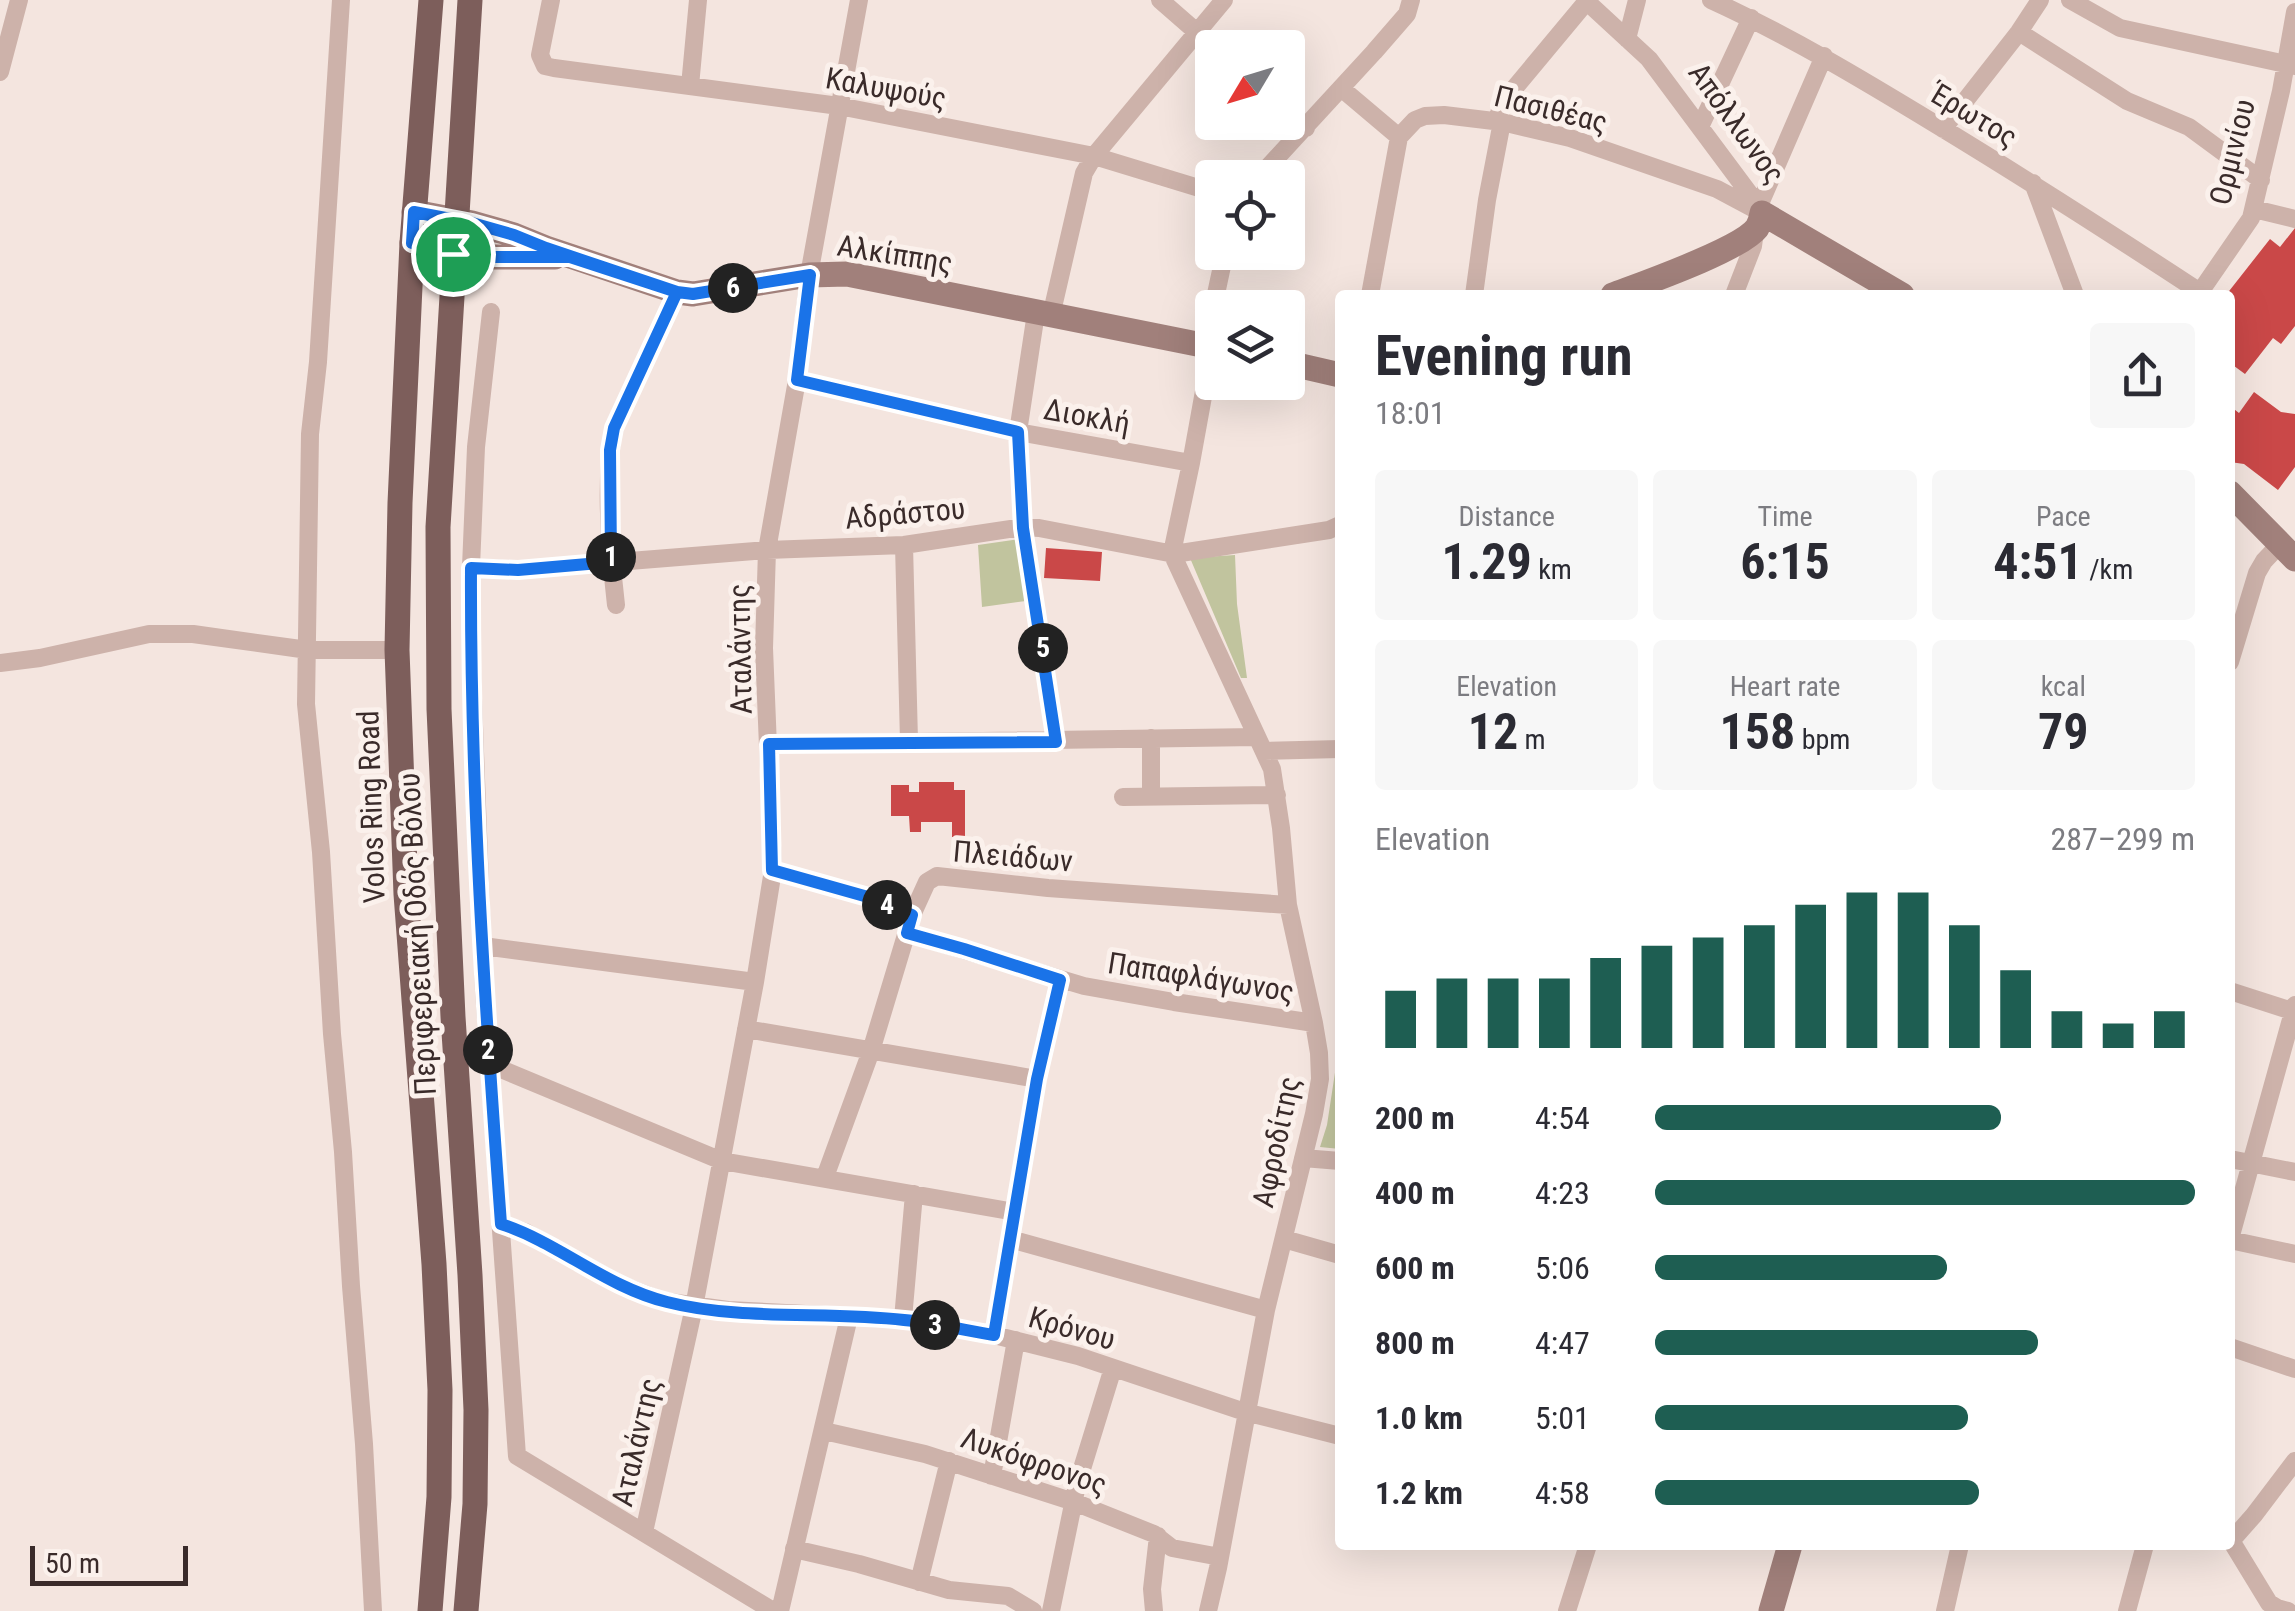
<!DOCTYPE html>
<meta charset="utf-8">
<style>
body{margin:0;font-family:"Roboto Condensed",sans-serif;background:#f7f7f7;color:#2b2b33;height:100vh;display:flex;flex-direction:column;font-size:38px;white-space:nowrap}
*{box-sizing:border-box;margin:0}
p{font-size:32px;color:#7c7c81}
.icon{flex:none;width:55px;height:55px;fill:none;stroke:currentColor;stroke-width:2;stroke-linecap:round;stroke-linejoin:round}
.map{position:relative;flex:1;overflow:hidden}
.drawer{position:absolute;left:1335px;top:290px;width:900px;height:1260px;display:flex;flex-direction:column;background:#fff;border-radius:10px;box-shadow:0 10px 40px #0002}
.drawer>*{flex:none}
.needle{width:65px;rotate:232deg}
.fabs{position:absolute;left:1195px;top:30px;display:grid;gap:20px}
.fabs a{display:grid;place-items:center;width:110px;height:110px;border-radius:10px;background:#fff;box-shadow:0 10px 40px #0002;font-size:50px}
.scale{position:absolute;left:30px;bottom:25px;width:158px;box-sizing:border-box;padding-left:10px;border:5px solid #3a2b2a;border-top:0;font-size:28px;line-height:35px;white-space:nowrap;color:#3a2b2a;-webkit-text-stroke:8px #fbf1ec;paint-order:stroke}
.pin{position:absolute;display:grid;place-items:center;width:85px;height:85px;color:#fff;margin:-42px;border:5px solid #fff;border-radius:50%;box-shadow:0 2px 10px #0007}
.km{position:absolute;width:50px;height:50px;margin:-25px;border-radius:50%;background:#222;color:#fff;font-size:28px;line-height:50px;text-align:center}
.round{display:grid;place-items:center;flex:none;width:105px;height:105px;border-radius:10px;background:#f7f7f7}
.head{display:flex;align-items:center;justify-content:space-between;height:170px;padding:0 40px}
h1{font-size:55px;font-weight:700;line-height:75px}
.stats{display:grid;grid-template-columns:repeat(3,1fr);gap:15px;height:170px;padding:10px 40px}
.stats div{display:grid;align-content:center;border-radius:10px;background:#f7f7f7;text-align:center}
.stats b{font-size:50px;font-weight:700}
.stats small{font-size:28px;font-weight:400}
.stats p{font-size:28px}
.chart{height:280px;padding:20px 40px}
.chart p{display:flex;justify-content:space-between}
.chart svg{width:100%;height:180px;margin-top:10px;stroke:#1e5e52;stroke-width:6}
ul{padding:0 40px;list-style:none;font-size:32px}
li{display:grid;grid-template-columns:160px 120px 1fr;align-items:center;height:75px}
li i{height:25px;border-radius:12px;background:#1e5e52}
.map>svg:first-child{display:block}
.green{fill:#c1c49e}
.building{fill:#ca4848}
.lines{fill:none;stroke-linecap:round;stroke-linejoin:round}
.street{stroke:#cdb2aa;stroke-width:18}
.secondary{stroke:#a1807b;stroke-width:25}
.primary{stroke:#7d5e5b;stroke-width:25}
.route-casing{stroke:#fff;stroke-width:20}
.route{stroke:#1a73e8;stroke-width:12}
.labels{text-anchor:middle;dominant-baseline:central;stroke-width:10;stroke-linejoin:round;paint-order:stroke}
.street-label{font-size:30px;fill:#3a2b2a;stroke:#fbf1ec}
</style>
<div class="map">
<svg width="2295" height="1611" viewBox="0 0 2295 1611">
<rect width="100%" height="100%" fill="#f4e5df"/>
<path class="green" d="M1019 539 1026 601 982 607 978 545Z
M1235 555 1237 604 1247 678H1241L1190 558Z
M1336 1066 1340 1067V1149L1320 1147 1327 1125Z"/>
<path class="building" d="M2295 228V326L2281 344 2273 338 2245 374 2230 363V295H2226L2270 239 2280 247Z
M2254 392 2281 412 2295 414V467L2278 490 2244 464 2230 462V406L2239 413Z
M1046 548 1102 552 1100 581 1044 578Z
M919 782H954V790H965V837H952V822H921V832H910L909 816H891V785H909V792H919Z"/>
<g class="lines">
<path class="street" d="M341 0 318 362 310 434 306 704 321 852 332 1034 343 1152 351 1286 364 1444 373 1611
M551 0 540 55 545 66 554 68 839 106 1094 156 1212 192
M1160 0 1215 48
M1585 0 1649 59 1760 208
M1711 0C1790 36 1863 80 1937 125 2026 179 2113 235 2200 292
M2070 0 2120 28 2295 66
M2019 32 2127 101 2189 127 2261 180
M1627 39 1637 0
M0 72 19 0
M690 86 698 0
M1341 88 1399 137 1415 120 1425 116 1444 115 1502 122 1570 138 1717 189 1762 213
M1288 112 1306 128
M1497 121 1502 103 1587 1
M1700 127 1751 18
M1943 129 2019 32 2040 0
M1258 178 1374 52 1407 14 1411 0
M2033 183 2075 295
M1759 206 1824 56
M2254 209 2295 219
M1370 295 1399 137
M1474 295 1487 200 1502 122
M1734 295 1753 246 1755 231
M2198 295 2251 218 2281 91 2295 12
M1213 308 1225 252
M491 312 476 447 471 567V645L484 991 517 1456 773 1611
M1036 313 1018 432 1023 527 1056 741
M1051 316 1084 173 1094 156 1224 0
M1205 345 1212 311
M797 380 1018 432 1191 463
M904 545 909 741
M471 567 517 570 767 550 904 545 1023 527 1039 528 1174 554 1329 530 1340 525
M616 605C610 553 604 479 614 428L677 292
M2230 662 2257 573 2264 561 2281 543
M0 663 40 658 149 634H193L308 650H397
M1151 738V797
M769 744 1257 737
M1265 751 1340 749
M1123 797 1277 795
M773 870 868 897 912 915
M907 933 1084 986 1174 1002 1314 1023
M483 946 755 982
M2230 991 2295 1012
M746 1029 1037 1079
M489 1064 722 1161 1015 1212
M1303 1158 1340 1161
M2230 1159 2295 1172
M825 1177 871 1051 912 915 927 882 937 876 1048 888 1288 905
M501 1224 525 1232 621 1285 662 1301 728 1310 903 1319 994 1335 1078 1356 1245 1412 1340 1436
M1010 1239 1266 1310
M1284 1239 1340 1255
M2230 1239 2295 1005
M2230 1240 2295 1254
M903 1319 914 1194
M994 1335 1037 1079 1060 980
M2230 1347 2295 1369
M824 1431 925 1454 1074 1502 1154 1534 1172 1548 1220 1557
M992 1476 1016 1340
M644 1532 694 1307 755 982 773 870 764 648 767 550 797 380 809 275 859 0
M2230 1539 2269 1603 2277 1608 2288 1611
M2231 1541 2254 1515 2295 1461
M794 1549 859 1564 949 1590 1008 1596 1033 1611
M919 1582 949 1461
M780 1611 849 1317
M1051 1611 1077 1485 1113 1368
M1154 1611 1152 1589 1158 1536
M1208 1611 1218 1568 1266 1310 1314 1114 1320 1079 1319 1053 1314 1023 1288 905 1281 828 1272 769 1175 560 1173 548 1191 463 1212 347
M1567 1611 1588 1545
M1945 1611 1960 1545
M2127 1611 2145 1545"/>
<path class="secondary" d="M414 212 472 223 514 235 546 248 677 292 693 294 809 275 847 274 1212 347
M412 243 453 254 478 257H555
M1613 295C1642 284 1740 250 1757 228 1760 223 1761 219 1762 213L1902 295
M1288 363 1340 375
M2230 493 2295 559
M1771 1611 1790 1545"/>
<path class="primary" d="M430 1611 439 1497 440 1390 434 1264 406 894 397 650 400 503 412 243 431 0
M466 1611 475 1504 476 1410 470 1275 453 1017 439 709 438 527 470 0"/>
</g>
<g class="lines">
<defs>
<path id="route" d="M453 254 412 243 414 212 472 223 514 235 546 248 677 292 614 428 610 450 611 562 518 570 471 568C470 787 485 1005 501 1224 559 1243 606 1287 667 1302 741 1321 827 1311 904 1320 934 1323 964 1330 994 1335L1037 1079 1060 980 964 949 907 933 912 915 868 897 772 870 769 744 1056 742 1023 528 1018 432 797 380 810 275 693 294 677 292 570 257H478L453 254"/>
</defs>
<use href="#route" class="route-casing"/>
<use href="#route" class="route"/>
</g>
<g class="labels">
<g class="street-label">
<text transform="translate(886 88) rotate(10)">Καλυψούς</text>
<text transform="translate(1551 109) rotate(14)">Πασιθέας</text>
<text transform="translate(1974 115) rotate(31)">Έρωτος</text>
<text transform="translate(1737 123) rotate(54)">Απόλλωνος</text>
<text transform="translate(2232 152) rotate(-76)">Ορμινίου</text>
<text transform="translate(895 254) rotate(9)">Αλκίππης</text>
<text transform="translate(1087 416) rotate(10)">Διοκλή</text>
<text transform="translate(905 513) rotate(-5)">Αδράστου</text>
<text transform="translate(740 649) rotate(-91)">Αταλάντης</text>
<text transform="translate(371 807) rotate(-92)">Volos Ring Road</text>
<text transform="translate(1013 856) rotate(5)">Πλειάδων</text>
<text transform="translate(417 934) rotate(-93)">Περιφερειακή Οδός Βόλου</text>
<text transform="translate(1201 977) rotate(9)">Παπαφλάγωνος</text>
<text transform="translate(1276 1142) rotate(-78)">Αφροδίτης</text>
<text transform="translate(1072 1328) rotate(16)">Κρόνου</text>
<text transform="translate(636 1442) rotate(-77)">Αταλάντης</text>
<text transform="translate(1034 1461) rotate(19)">Λυκόφρoνος</text>
</g>
</g>
</svg>
<div class="fabs">
<a><svg class="needle" viewBox="-14 -14 28 28"><path d="M0-13l5 13h-10z" fill="#e53935"/><path d="M0 13l5-13h-10z" fill="#7c7c81"/></svg></a>
<a><svg class="icon" aria-label="locate" viewBox="0 0 24 24"><circle cx="12" cy="12" r="6"/><path d="M12 2v4M12 18v4M2 12h4M18 12h4"/></svg></a>
<a><svg class="icon" aria-label="layers" viewBox="0 0 24 24"><path d="M12 4l9 5-9 5-9-5zM3 14l9 5 9-5"/></svg></a>
</div>
<div class="scale">50 m</div>
<div class="pin" style="left:453px;top:254px;background:#1e9e55"><svg class="icon" aria-label="arrive" viewBox="0 0 24 24"><path d="M6 21V4h12l-3 4 3 4H6"/></svg></div>
<b class="km" style="left:611px;top:557px">1</b>
<b class="km" style="left:488px;top:1050px">2</b>
<b class="km" style="left:935px;top:1325px">3</b>
<b class="km" style="left:887px;top:905px">4</b>
<b class="km" style="left:1043px;top:648px">5</b>
<b class="km" style="left:733px;top:288px">6</b>
<section class="drawer">
<div class="head"><div><h1>Evening run</h1><p>18:01</p></div><a class="round"><svg class="icon" aria-label="share" viewBox="0 0 24 24"><path d="M12 15V3M7 8l5-5 5 5M5 13v7h14v-7"/></svg></a></div>
<div class="stats">
<div><p>Distance</p><b>1.29<small> km</small></b></div>
<div><p>Time</p><b>6:15</b></div>
<div><p>Pace</p><b>4:51<small> /km</small></b></div>
</div>
<div class="stats">
<div><p>Elevation</p><b>12<small> m</small></b></div>
<div><p>Heart rate</p><b>158<small> bpm</small></b></div>
<div><p>kcal</p><b>79</b></div>
</div>
<div class="chart"><p><span>Elevation</span>287–299 m</p>
<svg viewBox="0 0 160 44" preserveAspectRatio="none"><path d="M5 44V30M15 44V27M25 44V27M35 44V27M45 44V22M55 44V19M65 44V17M75 44V14M85 44V9M95 44V6M105 44V6M115 44V14M125 44V25M135 44V35M145 44V38M155 44V35"/></svg>
</div>
<ul>
<li><b>200 m</b>4:54<i style="width:64%"></i></li>
<li><b>400 m</b>4:23<i style="width:100%"></i></li>
<li><b>600 m</b>5:06<i style="width:54%"></i></li>
<li><b>800 m</b>4:47<i style="width:71%"></i></li>
<li><b>1.0 km</b>5:01<i style="width:58%"></i></li>
<li><b>1.2 km</b>4:58<i style="width:60%"></i></li>
</ul>
</section>
</div>
